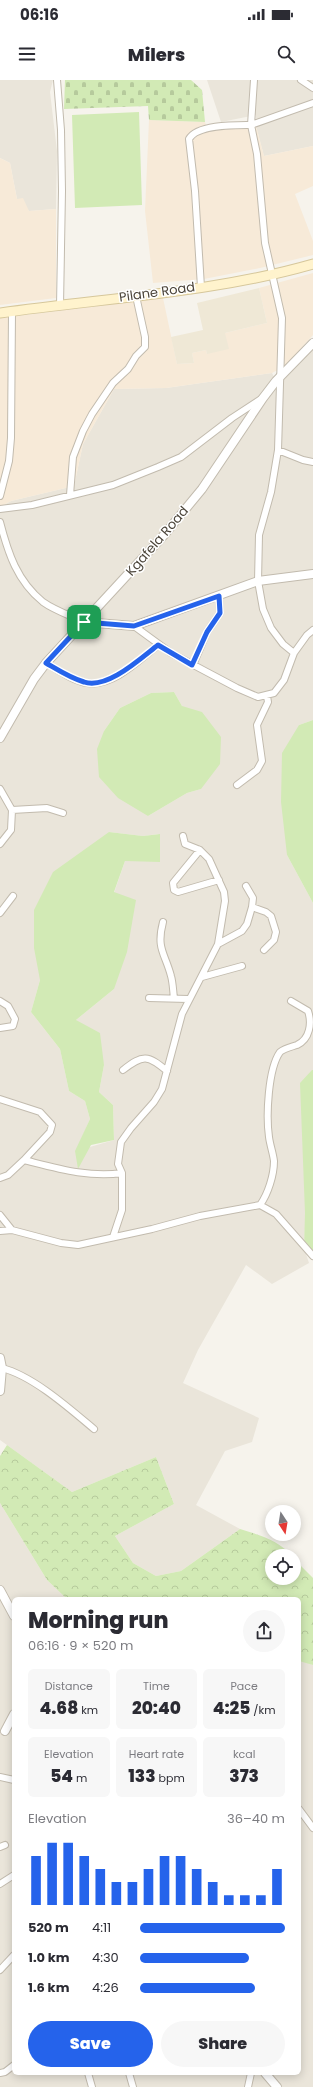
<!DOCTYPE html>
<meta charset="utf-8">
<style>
body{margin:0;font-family:Poppins,sans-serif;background:#f7f7f7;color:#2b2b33;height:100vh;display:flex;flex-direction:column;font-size:15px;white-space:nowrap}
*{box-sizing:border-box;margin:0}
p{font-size:13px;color:#7c7c81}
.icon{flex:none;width:22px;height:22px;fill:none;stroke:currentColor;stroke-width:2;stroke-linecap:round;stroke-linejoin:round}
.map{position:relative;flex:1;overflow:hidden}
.panel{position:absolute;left:12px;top:1517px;width:289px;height:478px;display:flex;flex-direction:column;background:#fff;border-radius:6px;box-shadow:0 2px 10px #0003}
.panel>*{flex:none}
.needle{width:26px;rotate:168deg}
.tools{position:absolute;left:265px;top:1425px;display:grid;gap:8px}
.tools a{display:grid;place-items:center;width:36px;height:36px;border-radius:50%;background:#fff;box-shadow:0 2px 10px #0003;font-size:20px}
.pin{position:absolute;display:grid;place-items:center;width:34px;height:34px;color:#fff;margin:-17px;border-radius:8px;box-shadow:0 2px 6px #0006}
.round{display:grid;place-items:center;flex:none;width:42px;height:42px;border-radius:21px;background:#f7f7f7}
.overview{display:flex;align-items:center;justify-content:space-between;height:68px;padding:0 16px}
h1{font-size:22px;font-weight:800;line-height:30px}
.metrics{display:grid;grid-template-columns:repeat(3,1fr);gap:6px;height:68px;padding:4px 16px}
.metrics div{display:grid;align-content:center;border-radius:6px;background:#f7f7f7;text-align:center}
.metrics b{font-size:17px;font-weight:800}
.metrics small{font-size:11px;font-weight:400}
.metrics p{font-size:11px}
.chart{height:112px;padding:8px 16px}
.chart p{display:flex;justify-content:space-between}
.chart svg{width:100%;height:72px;margin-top:4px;stroke:#2563eb;stroke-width:6}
.primary-button{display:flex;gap:8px;margin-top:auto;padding:8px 16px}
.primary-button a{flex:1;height:46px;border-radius:24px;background:#2563eb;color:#fff;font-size:16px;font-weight:800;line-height:46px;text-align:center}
.primary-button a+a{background:#f7f7f7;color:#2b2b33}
ul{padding:0 16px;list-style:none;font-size:13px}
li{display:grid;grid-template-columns:64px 48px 1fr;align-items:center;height:30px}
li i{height:10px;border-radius:5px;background:#2563eb}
.status{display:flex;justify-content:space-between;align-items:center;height:28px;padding:0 20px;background:#fff;direction:ltr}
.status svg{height:11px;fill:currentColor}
header{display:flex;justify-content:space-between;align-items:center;height:52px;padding:0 16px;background:#fff;font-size:18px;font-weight:800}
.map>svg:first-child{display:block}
.residential{fill:#eae5da;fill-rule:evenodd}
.commercial{fill:#f7ead8}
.education{fill:#efe8d6}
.grass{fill:#d2eab5}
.forest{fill:url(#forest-crowns)}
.cemetery{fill:url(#cemetery-stones)}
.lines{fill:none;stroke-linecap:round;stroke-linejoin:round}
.minor-casing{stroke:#c2bbae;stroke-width:8}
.tertiary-casing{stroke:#c2bbae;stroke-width:10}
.secondary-casing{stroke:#d6c79b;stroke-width:11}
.minor{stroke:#fff;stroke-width:6}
.tertiary{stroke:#fff;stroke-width:8}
.secondary{stroke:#fff3cd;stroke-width:9}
.route-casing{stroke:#fff;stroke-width:8}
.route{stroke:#2563eb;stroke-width:5}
.labels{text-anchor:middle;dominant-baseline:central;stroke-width:3;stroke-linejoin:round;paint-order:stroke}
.street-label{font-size:13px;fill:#4b4439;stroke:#fff}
</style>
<div class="status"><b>06:16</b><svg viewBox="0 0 49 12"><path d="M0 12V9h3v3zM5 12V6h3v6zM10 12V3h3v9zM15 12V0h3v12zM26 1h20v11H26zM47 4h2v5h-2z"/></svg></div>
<header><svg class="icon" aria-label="menu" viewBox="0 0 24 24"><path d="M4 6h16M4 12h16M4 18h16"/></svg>Milers<svg class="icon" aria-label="search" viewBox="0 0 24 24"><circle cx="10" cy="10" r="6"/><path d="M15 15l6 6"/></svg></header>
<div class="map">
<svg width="313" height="2007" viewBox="0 0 313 2007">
<defs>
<pattern id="forest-crowns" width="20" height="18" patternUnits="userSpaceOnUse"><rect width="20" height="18" fill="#d2eab5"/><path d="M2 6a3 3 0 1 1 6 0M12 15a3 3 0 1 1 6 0" fill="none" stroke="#b6ca9c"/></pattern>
<pattern id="cemetery-stones" width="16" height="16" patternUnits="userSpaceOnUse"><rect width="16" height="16" fill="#d2eab5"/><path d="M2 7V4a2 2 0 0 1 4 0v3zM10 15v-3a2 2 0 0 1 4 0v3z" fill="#b6ca9c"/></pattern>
</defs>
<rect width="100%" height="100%" fill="#f6f3ec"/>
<path class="residential" d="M0 0H53L50 12 57 71 56 129 29 131 17 119 10 83 0 78Z
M207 0H313V66L264 76 256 46V35L221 42Z
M313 263V640L299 645 287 775 313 823V990L304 1168 309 1183 272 1204 246 1185 198 1270 183 1303 259 1338 252 1362 225 1371 196 1425 240 1449 181 1491 156 1496 133 1483 115 1456 174 1424 156 1377 72 1412 0 1360V427L11 421 74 406 83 364 114 309 166 308 272 293 276 301ZM174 612 182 626 201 709 187 713 148 736 104 651 120 628 151 613ZM109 752 143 756 159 754 125 781 114 813V909L76 940 104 985 99 1012 113 1025 114 1060 76 1071 90 1039 85 1021 69 1011 60 969 31 932 40 900Z
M0 1423 47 1500 67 1519H14V1993H299V1581H303L313 1585V2007H0Z"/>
<path class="commercial" d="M149 40 205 42 208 51 256 46 264 76 313 66V106L295 114 313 161V175L260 188 204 199 153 203 145 131Z
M0 78 10 83 17 119 23 118 29 131 56 129V218L0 225Z
M313 193V255L285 286 272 293 166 308 114 309 83 364 74 406 11 421 0 427V238L163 218 177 284 194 283 192 273 206 270 207 274 225 253 267 243 259 208Z"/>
<path class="education" d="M259 208 267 243 225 253 229 269 207 274 206 270 192 273 194 283 177 284 171 257 203 250 197 223Z"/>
<path class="grass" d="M139 32 142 125 75 128 72 35Z
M174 612 182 626 202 632 221 657 220 684 201 709 187 713 148 736 118 718 99 697 97 669 104 651 120 628 151 613Z
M313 640V823L287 775 281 722 282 673 299 645Z
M109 752 143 756 160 754V782L125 781 114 812 136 820 127 872 114 909 76 940 100 953 104 985 99 1012 113 1025 114 1060 91 1065 78 1089 75 1071 90 1039 85 1021 69 1011 60 969 31 932 40 900 34 868V830L53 792Z
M312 990H313V1176L304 1168 305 1133 300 1003Z"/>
<path class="forest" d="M7 1365 72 1412 156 1377 174 1424 115 1456 133 1483 156 1496 181 1491 240 1449C259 1455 279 1460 292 1476H272V1498H294V1479L313 1498V1585L299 1581V1519H67L47 1500 0 1423V1376Z"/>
<path class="cemetery" d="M65 0H191L202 10 205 42 149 40 148 26 64 29Z"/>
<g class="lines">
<defs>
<path id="minor" d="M57 0 61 50 62 111 60 226
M254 0 251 45 313 23
M301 0 313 8
M201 207 195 111 189 59C197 44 236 45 251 45L257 74 265 163 282 238 278 370
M70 415 73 377 83 351 92 334 113 303 128 289 136 276 145 267V257L136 216
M0 416 9 381 11 358 12 232
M0 429 32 425 113 405 158 387 181 377 232 338 261 319
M0 442C8 473 17 501 43 522 54 530 71 536 84 542
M134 546 171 573 237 608 258 617 274 613 284 600 294 573 283 564 271 548 263 529 258 501 259 455 271 412 278 370 303 380 313 382
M294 573 307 555 313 550
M46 583C58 590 73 601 87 603 113 607 139 580 158 565
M193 585 207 552 220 533 219 516
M237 705 257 690 262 681 257 645 268 622 267 616
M0 709 12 730 47 728 63 733
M183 756 185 764 200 770 209 779 224 812 225 821 218 864
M0 764 11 750 12 730
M200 770 173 803 174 810 178 812 219 800
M246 806 253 818 252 827
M0 833 13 816
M163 842C156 869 165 873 171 896 173 903 173 911 174 918
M202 897 242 886
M149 918 188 919
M0 921 8 926 15 939 13 946 0 948
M123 990C143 974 148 975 167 991
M0 1019 40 1032 52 1045 50 1052 24 1080
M0 1098 8 1095 24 1080C56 1088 89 1098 122 1093
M260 1125C268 1114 274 1095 274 1081 273 1073 270 1065 269 1057 266 1036 268 989 280 972 285 968 291 967 297 965 310 959 312 943 308 931L291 921
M0 1135 12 1150 61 1163 78 1165 152 1149 200 1136 260 1125 276 1134 313 1176
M0 1151 12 1150
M113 1157 122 1130V1093L118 1084 121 1062 131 1048 154 1022 162 1009 182 934 218 864 242 851 247 844 252 827 266 832 271 836 276 852 274 860 264 870
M2 1288C33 1296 69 1328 94 1349
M0 1697 14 1700
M299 1729 313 1748
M0 1767 5 1765
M0 1804 14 1795
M0 1890 14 1875
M0 1993 5 1992 14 1985
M88 1993 92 2007
M129 1993 133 2007
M248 2007 251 1993"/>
<path id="tertiary" d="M84 542 134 546 258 501 313 494
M0 658 34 599 46 583 164 455 202 409 263 318 276 301 313 263
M0 1278 2 1288 0 1311
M0 1510 14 1536
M5 1651 14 1634
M265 1993 277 2007"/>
<path id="secondary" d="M0 233C104 218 212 213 313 184"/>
</defs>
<use href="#minor" class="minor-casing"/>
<use href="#tertiary" class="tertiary-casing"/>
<use href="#secondary" class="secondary-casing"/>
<use href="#minor" class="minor"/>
<use href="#tertiary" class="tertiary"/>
<use href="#secondary" class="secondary"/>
</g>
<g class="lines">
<defs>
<path id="route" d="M219 516 220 533 207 552 192 585 158 565C141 578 107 610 84 602 70 598 58 590 46 583L84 542 134 546Z"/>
</defs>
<use href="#route" class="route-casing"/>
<use href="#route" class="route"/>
</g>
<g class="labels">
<g class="street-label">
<text transform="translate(157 212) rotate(-8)">Pilane Road</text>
<text transform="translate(157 461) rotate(-49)">Kgafela Road</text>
</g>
</g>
</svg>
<div class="tools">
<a><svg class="needle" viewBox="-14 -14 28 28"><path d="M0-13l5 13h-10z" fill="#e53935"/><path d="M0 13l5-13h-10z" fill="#7c7c81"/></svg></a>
<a><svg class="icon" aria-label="locate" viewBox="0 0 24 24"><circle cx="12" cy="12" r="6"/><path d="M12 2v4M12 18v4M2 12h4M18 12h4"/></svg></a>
</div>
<div class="pin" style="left:84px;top:542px;background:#1e9e55"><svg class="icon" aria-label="arrive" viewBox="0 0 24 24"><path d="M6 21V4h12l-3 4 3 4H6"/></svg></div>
<section class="panel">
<div class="overview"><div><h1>Morning run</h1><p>06:16 · 9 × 520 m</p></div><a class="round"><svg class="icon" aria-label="share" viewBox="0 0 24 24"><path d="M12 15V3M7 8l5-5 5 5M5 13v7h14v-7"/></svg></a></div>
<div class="metrics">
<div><p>Distance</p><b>4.68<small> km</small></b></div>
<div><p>Time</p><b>20:40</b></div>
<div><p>Pace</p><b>4:25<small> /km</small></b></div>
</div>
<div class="metrics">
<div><p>Elevation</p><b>54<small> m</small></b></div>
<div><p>Heart rate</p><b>133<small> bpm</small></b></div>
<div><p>kcal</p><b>373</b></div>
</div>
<div class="chart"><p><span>Elevation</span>36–40 m</p>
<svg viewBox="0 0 160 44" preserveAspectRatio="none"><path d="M5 44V14M15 44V6M25 44V6M35 44V14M45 44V22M55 44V30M65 44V30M75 44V22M85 44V14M95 44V14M105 44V22M115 44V30M125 44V38M135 44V38M145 44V38M155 44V22"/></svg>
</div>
<ul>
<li><b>520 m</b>4:11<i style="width:100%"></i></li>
<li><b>1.0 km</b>4:30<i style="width:75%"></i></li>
<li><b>1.6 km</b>4:26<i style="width:79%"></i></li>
</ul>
<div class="primary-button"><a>Save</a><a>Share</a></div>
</section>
</div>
